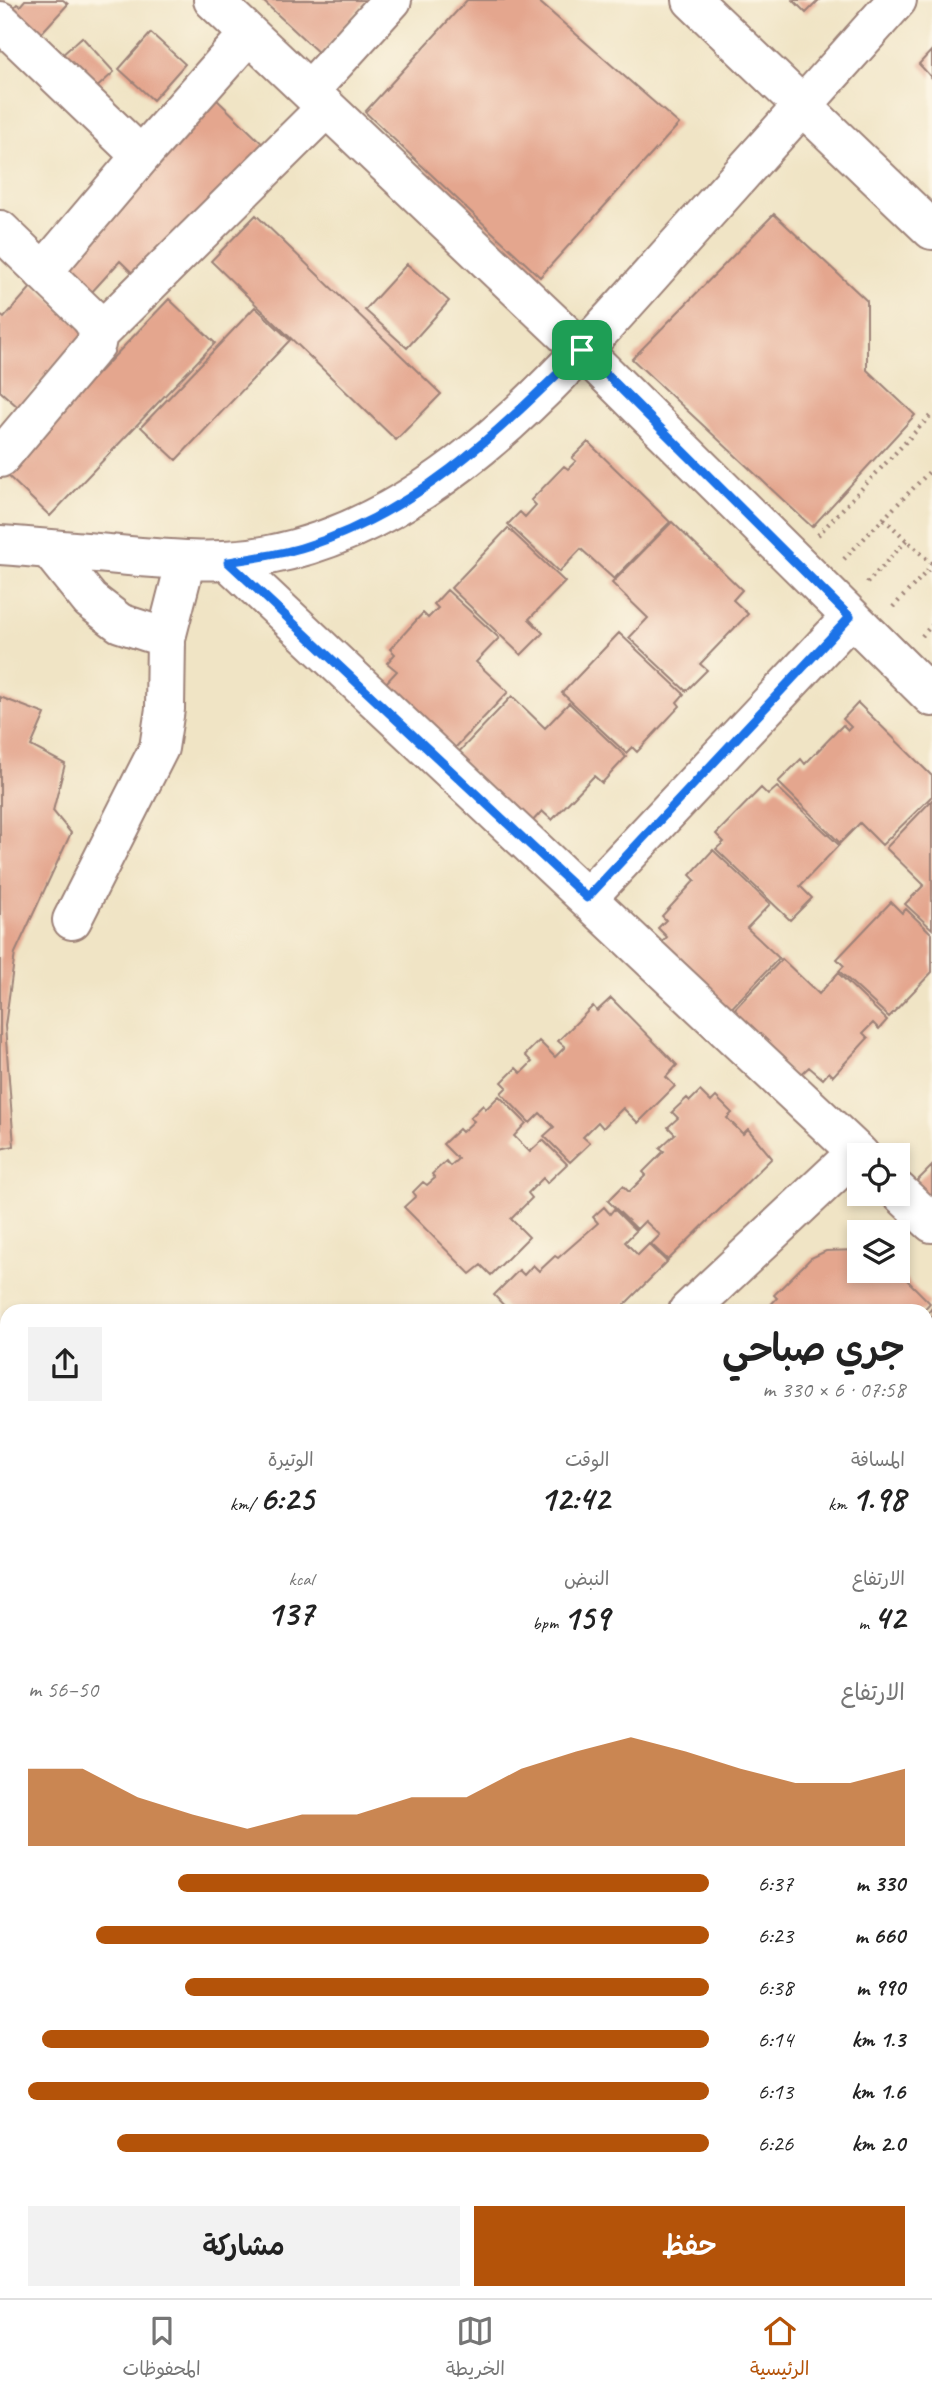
<!DOCTYPE html>
<html lang="ar">
<meta charset="utf-8">
<style>
body{margin:0;font-family:Caveat,"Playpen Sans Arabic",sans-serif;background:#f2f2f2;color:#222;direction:rtl;height:100vh;display:flex;flex-direction:column;font-size:26px;white-space:nowrap}
*{box-sizing:border-box;margin:0}
p{font-size:23px;color:#767676}
.icon{flex:none;width:38px;height:38px;fill:none;stroke:currentColor;stroke-width:2;stroke-linecap:round;stroke-linejoin:round}
.map{position:relative;flex:1;overflow:hidden;direction:ltr}
.panel{position:absolute;left:0px;top:1304px;width:933px;height:996px;display:flex;flex-direction:column;background:#fff;border-radius:21px 21px 0 0;box-shadow:0 4px 10px #0003;direction:rtl}
.panel>*{flex:none}
.controls{position:absolute;left:847px;top:1143px;display:grid;gap:14px}
.controls a{display:grid;place-items:center;width:63px;height:63px;border-radius:0px;background:#fff;box-shadow:0 4px 10px #0003;font-size:35px}
.pin{position:absolute;display:grid;place-items:center;width:60px;height:60px;color:#fff;margin:-30px;border-radius:14px;box-shadow:0 4px 10px #0006}
.round{display:grid;place-items:center;flex:none;width:74px;height:74px;border-radius:0px;background:#f2f2f2}
.overview{display:flex;align-items:center;justify-content:space-between;height:119px;padding:0 28px}
h1{font-size:38px;font-weight:600;line-height:52px}
.metrics{display:grid;grid-template-columns:repeat(3,1fr);gap:10px;height:119px;padding:7px 28px}
.metrics div{display:grid;align-content:center}
.metrics b{font-size:35px;font-weight:600}
.metrics small{font-size:19px;font-weight:400}
.metrics p{font-size:19px}
.chart{height:196px;padding:14px 28px}
.chart p{display:flex;justify-content:space-between}
.chart svg{width:100%;height:126px;margin-top:7px;fill:#b45309;opacity:.7}
.button{display:flex;gap:14px;margin-top:auto;padding:14px 28px}
.button a{flex:1;height:80px;border-radius:0px;background:#b45309;color:#fff;font-size:28px;font-weight:600;line-height:80px;text-align:center}
.button a+a{background:#f2f2f2;color:#222}
ul{padding:0 28px;list-style:none;font-size:23px}
li{display:grid;grid-template-columns:112px 84px 1fr;align-items:center;height:52px}
li i{height:18px;border-radius:9px;background:#b45309}
.tab-bar{display:flex;justify-content:space-around;align-items:center;height:98px;border-top:2px solid #e0e0e0;background:#fff;font-size:19px;color:#767676}
.tab-bar a{display:grid;justify-items:center;gap:4px}
.tab-bar .active{color:#b45309}
.map>svg:first-child{display:block}
.building{fill:#e4a68e}
.lines{fill:none;stroke-linecap:round;stroke-linejoin:round}
.street-casing{stroke:#9d8278;stroke-width:42}
.path{stroke:#9d8278;stroke-width:4.5;stroke-dasharray:2 5;stroke-linecap:butt}
.street{stroke:#fff;stroke-width:38}
.route-casing{stroke:#fff;stroke-width:14}
.route{stroke:#1a73e8;stroke-width:9}
</style>
<div class="map">
<svg width="932" height="2298" viewBox="0 0 932 2298">
<rect width="100%" height="100%" fill="#fcf5e5"/>
<filter id="ink" filterUnits="userSpaceOnUse"><feTurbulence type="fractalNoise" baseFrequency=".0143" numOctaves="2"/><feDisplacementMap in="SourceGraphic" scale="14" xChannelSelector="R" yChannelSelector="G"/><feConvolveMatrix kernelMatrix="1 2 1 2 8 2 1 2 1" color-interpolation-filters="sRGB"/></filter>
<filter id="wash" filterUnits="userSpaceOnUse"><feTurbulence type="fractalNoise" baseFrequency=".00686" numOctaves="4" result="noise"/><feDisplacementMap in="SourceGraphic" scale="28" xChannelSelector="R" yChannelSelector="G"/><feGaussianBlur stdDeviation="1.57" result="paint"/><feColorMatrix in="noise" values="0 0 0 0 0 0 0 0 0 0 0 0 0 0 0 0 0 1.4 0 .05"/><feComposite in="paint" operator="in"/></filter>
<g filter="url(#wash)">
<rect width="100%" height="100%" fill="#f0e4c5"/>
<g id="blocks">
<path class="building" d="M25 0H63L68 4 34 41 6 16 17 4 20 6Z
M262 0H366L321 55Z
M467 0H537L679 124 540 277 365 112Z
M793 0H819L806 13Z
M151 33 185 64 153 100 119 69Z
M82 37 114 72 93 91 61 56Z
M932 50V78L919 64Z
M213 96 274 155 145 285 120 261 90 294 54 260Z
M774 214 867 301V370L915 415 812 527 632 359Z
M256 215 441 394 396 440 211 261Z
M407 264 449 301 407 348 365 310Z
M33 285 86 332 18 407 0 391V315L4 318Z
M169 299 215 343 50 516 4 472Z
M255 307 290 340 176 460 141 427Z
M588 442 670 522 614 579 581 549 559 572 508 524 520 512 525 517 536 505 531 500 564 466 568 469 576 461 572 458Z
M672 522 742 590 733 600 748 614 700 664 707 670 686 691 629 638 648 618 612 583Z
M508 528 565 582 529 619 543 633 521 655 451 588Z
M447 590 499 638 476 662 508 692 454 749 385 684 397 671 387 663 395 654 390 649 423 613 428 618 438 608 434 604Z
M619 633 684 694 677 702 680 706 637 752 632 747 626 753 562 693Z
M512 696 545 728 569 703 626 757 602 783 594 776 552 820 542 811 529 825 455 756Z
M0 697 45 714 31 746 65 764 53 811 71 833 15 953 5 1026 14 1146 0 1149Z
M858 703 932 776V796L882 845 860 823 840 843 778 782 801 759 805 764 843 725 848 730 851 727 843 719Z
M777 787 839 845 800 886 812 898 790 920 716 849 724 842 716 834 761 788 768 795Z
M932 800V929L905 904 924 885 886 848Z
M713 850 770 904 747 928 779 958 724 1016 654 951 667 937 658 928 666 920 662 916 695 880 690 875Z
M891 902 902 913 906 909 932 934V972L889 1017 839 971 844 966 837 959Z
M782 959 819 994 838 973 887 1020 879 1029 873 1023 863 1033 868 1038 833 1076 829 1072 823 1079 809 1067 796 1079 728 1016Z
M611 998 677 1065 666 1077 675 1086 638 1123 623 1108 603 1128 598 1122 583 1137 590 1143 570 1162 544 1136 554 1127 540 1113 530 1123 501 1093 507 1087 502 1082 516 1068 521 1073 532 1062 525 1055 539 1041 555 1057 565 1047 558 1041 593 1006 597 1011Z
M700 1091 711 1102 716 1097 732 1113 727 1118 743 1134 748 1129 772 1158 668 1260 651 1244 660 1235 645 1221 637 1229 608 1201 623 1186 629 1192 646 1175 643 1172 664 1151 660 1148 675 1134 668 1127 678 1118 672 1112 687 1098 690 1101Z
M499 1096 526 1123 514 1136 530 1152 543 1140 567 1164 547 1183 543 1178 528 1193 532 1198 511 1219 529 1237 491 1275 481 1265 470 1274 404 1207 416 1196 413 1192 423 1182 427 1185 435 1178 432 1174 446 1161 450 1166 458 1159 443 1144 459 1129 462 1132 474 1121 470 1118 483 1105 486 1109Z
M932 1166V1204L913 1185Z
M604 1207 610 1214 614 1209 636 1231 625 1242 638 1255 649 1244 667 1262 618 1311H509L494 1295 519 1270 524 1275 533 1265 539 1271 555 1256 558 1258 598 1223 593 1217Z
M859 1250V1270H897L930 1303 923 1311H765L777 1298 774 1295 811 1258 826 1251Z
M932 1308V1473L926 1467V1315Z
M926 1648 932 1654V1792L926 1798Z
M7 1769V1821L0 1818V1785Z
M932 1871V2000L926 1994V1875Z
M926 2086 932 2089V2169L926 2166Z
M7 2105V2243L0 2250V2112Z
M932 2266V2298H917L919 2292H926V2279Z
M10 2292H137L133 2298H5Z
M330 2292H359L361 2297 321 2298Z
M521 2292H560L561 2298H500Z
M595 2292H614V2298H595Z
M651 2292H691V2298H650Z
M704 2292H732L753 2297 703 2298Z"/>
</g>
</g>
<g filter="url(#ink)">
<use href="#blocks" fill-opacity="0" stroke="#9d8278" stroke-width="2"/>
<g class="lines">
<defs>
<path id="street" d="M213 0 582 350 932 697
M692 0 932 230
M0 21 141 156
M309 91 392 0
M0 230 89 316C97 325 99 332 96 344L0 458
M43 272 141 156 249 34
M98 334 326 108
M0 545C43 548 86 552 129 556 176 560 223 564 269 555 444 521 569 365 683 239 754 160 826 80 897 0
M49 549 90 600 120 623 166 638
M228 561 860 1155
M587 898 851 617
M72 920 159 748 165 709 166 638 186 560
M898 1191 932 1223
M688 1311 857 1152
M926 1546 932 1540
M0 1632 7 1637
M926 1838 932 1835
M0 1893 7 1904
M926 2023 932 2029
M0 2061 7 2053
M926 2179 932 2182
M0 2279 7 2272
M247 2292 250 2298
M574 2292 575 2298
M813 2292 827 2298
M163 2298 168 2292
M403 2298 419 2292"/>
</defs>
<use href="#street" class="street-casing"/>
<path class="path" d="M884 519 932 564
M818 535 932 414
M844 559 932 469
M867 583 907 540
M893 607 932 566
M922 636 932 625"/>
<use href="#street" class="street"/>
</g>
</g>
<g class="lines" filter="url(#ink)">
<defs>
<path id="route" d="M582 350 850 617 587 898 228 562C252 558 278 555 301 548 416 514 499 431 582 350Z"/>
</defs>
<use href="#route" class="route-casing"/>
<use href="#route" class="route"/>
</g>
</svg>
<div class="controls">
<a><svg class="icon" aria-label="locate" viewBox="0 0 24 24"><circle cx="12" cy="12" r="6"/><path d="M12 2v4M12 18v4M2 12h4M18 12h4"/></svg></a>
<a><svg class="icon" aria-label="layers" viewBox="0 0 24 24"><path d="M12 4l9 5-9 5-9-5zM3 14l9 5 9-5"/></svg></a>
</div>
<div class="pin" style="left:582px;top:350px;background:#1e9e55"><svg class="icon" aria-label="arrive" viewBox="0 0 24 24"><path d="M6 21V4h12l-3 4 3 4H6"/></svg></div>
<section class="panel">
<div class="overview"><div><h1>جري صباحي</h1><p>07:58 · 6 × 330 m</p></div><a class="round"><svg class="icon" aria-label="share" viewBox="0 0 24 24"><path d="M12 15V3M7 8l5-5 5 5M5 13v7h14v-7"/></svg></a></div>
<div class="metrics">
<div><p>المسافة</p><b>1.98<small> km</small></b></div>
<div><p>الوقت</p><b>12:42</b></div>
<div><p>الوتيرة</p><b>6:25<small> /km</small></b></div>
</div>
<div class="metrics">
<div><p>الارتفاع</p><b>42<small> m</small></b></div>
<div><p>النبض</p><b>159<small> bpm</small></b></div>
<div><p>kcal</p><b>137</b></div>
</div>
<div class="chart"><p><span>الارتفاع</span>50–56 m</p>
<svg viewBox="0 0 160 44" preserveAspectRatio="none"><path d="M0 44V17L10 17L20 27L30 33L40 38L50 33L60 33L70 27L80 27L90 17L100 11L110 6L120 11L130 17L140 22L150 22L160 17V44z"/></svg>
</div>
<ul>
<li><b>330 m</b>6:37<i style="width:78%"></i></li>
<li><b>660 m</b>6:23<i style="width:90%"></i></li>
<li><b>990 m</b>6:38<i style="width:77%"></i></li>
<li><b>1.3 km</b>6:14<i style="width:98%"></i></li>
<li><b>1.6 km</b>6:13<i style="width:100%"></i></li>
<li><b>2.0 km</b>6:26<i style="width:87%"></i></li>
</ul>
<div class="button"><a>حفظ</a><a>مشاركة</a></div>
</section>
</div>
<nav class="tab-bar">
<a class="active"><svg class="icon" aria-label="home" viewBox="0 0 24 24"><path d="M3 11l9-7 9 7M6 9v11h12V9"/></svg>الرئيسية</a>
<a><svg class="icon" aria-label="map" viewBox="0 0 24 24"><path d="M3 6l6-2 6 2 6-2v14l-6 2-6-2-6 2zM9 4v14M15 6v14"/></svg>الخريطة</a>
<a><svg class="icon" aria-label="saved" viewBox="0 0 24 24"><path d="M7 4h10v16l-5-4-5 4z"/></svg>المحفوظات</a>
</nav>
